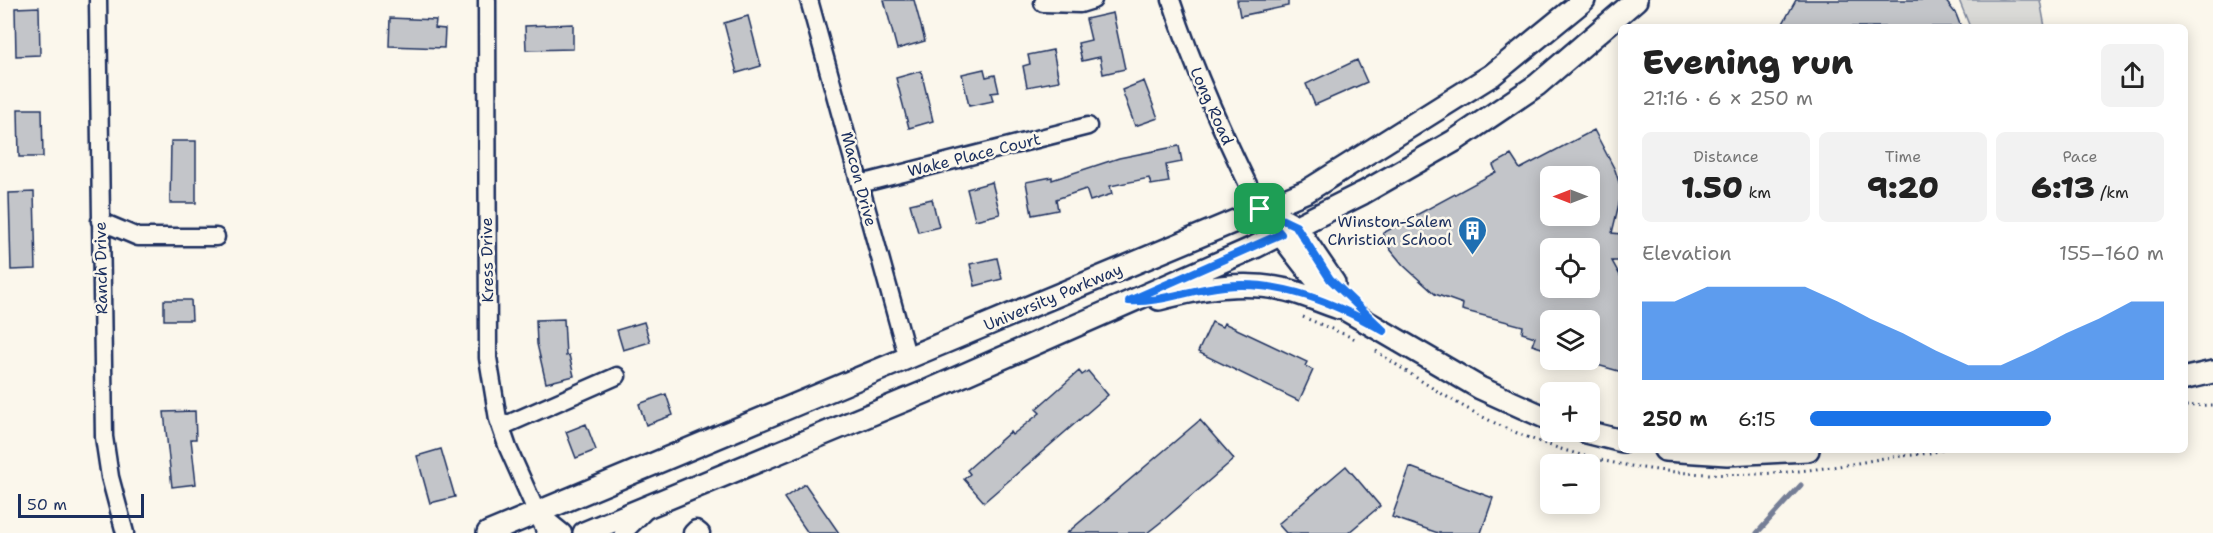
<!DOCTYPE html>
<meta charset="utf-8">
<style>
body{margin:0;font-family:"Shantell Sans",sans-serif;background:#f2f2f2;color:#222;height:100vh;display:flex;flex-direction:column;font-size:22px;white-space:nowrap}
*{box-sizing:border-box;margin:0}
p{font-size:20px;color:#767676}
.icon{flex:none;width:33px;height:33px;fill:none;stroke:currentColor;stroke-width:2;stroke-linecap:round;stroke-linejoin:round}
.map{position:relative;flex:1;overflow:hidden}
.side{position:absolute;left:1618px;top:24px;width:570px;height:429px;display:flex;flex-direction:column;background:#fff;border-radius:9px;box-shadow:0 3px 15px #0003}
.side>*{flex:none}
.needle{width:39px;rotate:270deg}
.fabs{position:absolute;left:1540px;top:166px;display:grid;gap:12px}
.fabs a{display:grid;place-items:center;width:60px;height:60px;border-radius:9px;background:#fff;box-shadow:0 3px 15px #0003;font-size:30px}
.scale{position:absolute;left:18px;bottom:15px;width:126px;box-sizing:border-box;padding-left:6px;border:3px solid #1b2f5e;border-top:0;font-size:16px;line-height:21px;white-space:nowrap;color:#1b2f5e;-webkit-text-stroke:4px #fbf7ec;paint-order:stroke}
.pin{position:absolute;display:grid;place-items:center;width:51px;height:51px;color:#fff;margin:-26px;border-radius:12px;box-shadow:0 3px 9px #0006}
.round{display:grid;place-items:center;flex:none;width:63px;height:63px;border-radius:9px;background:#f2f2f2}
.summary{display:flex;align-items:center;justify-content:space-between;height:102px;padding:0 24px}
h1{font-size:33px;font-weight:800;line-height:45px}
.metrics{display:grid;grid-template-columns:repeat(3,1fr);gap:9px;height:102px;padding:6px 24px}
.metrics div{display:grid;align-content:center;border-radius:9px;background:#f2f2f2;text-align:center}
.metrics b{font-size:30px;font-weight:800}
.metrics small{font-size:16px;font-weight:400}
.metrics p{font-size:16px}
.chart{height:168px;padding:12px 24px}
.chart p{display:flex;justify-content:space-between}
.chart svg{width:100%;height:108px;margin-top:6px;fill:#1a73e8;opacity:.7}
ul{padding:0 24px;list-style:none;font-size:20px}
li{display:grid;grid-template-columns:96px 72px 1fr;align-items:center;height:45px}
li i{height:15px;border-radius:8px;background:#1a73e8}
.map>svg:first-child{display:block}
.green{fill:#dadad7;stroke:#7a849a;stroke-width:1.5}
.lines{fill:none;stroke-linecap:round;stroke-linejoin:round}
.stream{stroke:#747e96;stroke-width:5}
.building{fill:#c3c5c9;stroke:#1b2f5e;stroke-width:1.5;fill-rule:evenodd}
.minor-casing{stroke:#1b2f5e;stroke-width:21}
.major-casing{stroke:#1b2f5e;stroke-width:26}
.path{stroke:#1b2f5e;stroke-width:3;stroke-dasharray:1.5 4.5;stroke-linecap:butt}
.minor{stroke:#fbf7ec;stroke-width:16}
.major{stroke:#fbf7ec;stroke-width:21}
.route-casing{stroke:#fff;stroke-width:12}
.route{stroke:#1a73e8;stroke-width:8}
.labels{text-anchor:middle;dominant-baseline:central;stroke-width:5;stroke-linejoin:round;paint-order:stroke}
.street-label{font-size:16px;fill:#1b2f5e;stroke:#fbf7ec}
.poi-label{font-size:16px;fill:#1b2f5e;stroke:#fbf7ec;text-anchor:end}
</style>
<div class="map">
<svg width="2213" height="533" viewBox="0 0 2213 533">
<rect width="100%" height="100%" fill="#fbf7ec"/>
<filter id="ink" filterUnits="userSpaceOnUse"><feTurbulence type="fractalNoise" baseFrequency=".0167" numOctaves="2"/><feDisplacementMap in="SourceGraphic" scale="12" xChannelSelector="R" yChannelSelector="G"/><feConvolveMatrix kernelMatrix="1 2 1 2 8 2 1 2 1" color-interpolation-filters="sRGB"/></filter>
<g filter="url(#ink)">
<path class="green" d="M1959 0H2040L2045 27H1970Z"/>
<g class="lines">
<path class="stream" d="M1757 533 1801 485"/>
</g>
<path class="building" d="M884 0H914L925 41 897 49Z
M1237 0H1288V6L1240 16Z
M1796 0H1945L1956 14 1961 27H1781Z
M39 7 40 55 16 56 15 8Z
M1113 13 1125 69 1103 74 1100 57 1082 61 1078 43 1091 40 1086 19Z
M748 16 761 66 737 73 724 23Z
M390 18 436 20 435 28 445 29 444 48 389 46Z
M573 24V49L526 50 525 26Z
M1053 50 1059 81 1027 87 1023 66 1030 64 1028 55Z
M1357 60 1367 82 1315 105 1306 84Z
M984 69 986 77 995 75 999 92 991 93 993 101 969 106 962 74Z
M921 71 933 121 909 128 896 78Z
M1144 81 1158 118 1135 126 1122 90Z
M18 109H42L43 157H19Z
M1594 130 1615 170 1622 191 1612 233 1622 234V261H1612L1622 279V372L1590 363V321H1551V351L1532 345 1535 337 1522 333 1523 326 1462 310 1463 304 1435 294 1403 265 1390 249 1383 233 1496 172 1493 165 1511 155 1520 169ZM1551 177H1590V216H1551ZM1551 249H1590V288H1551Z
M171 141H196V203H170Z
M1179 146 1182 162 1166 165 1169 182 1151 185 1149 178 1110 186 1112 194 1090 201 1086 189 1056 199 1058 210 1032 215 1026 182 1052 177V180L1119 158Z
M992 182 1000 214 975 220 967 189Z
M34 192 36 269 11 270 9 193Z
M932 199 939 227 918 232 910 204Z
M997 258 1002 279 975 286 970 264Z
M164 300H191L192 320H164Z
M564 319 566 356 569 355 574 376 546 383 537 344 536 320Z
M644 322 650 342 623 350 617 330Z
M1212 322 1222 327 1224 323 1307 362 1305 366 1313 370 1299 401 1198 352Z
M1079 371 1082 375 1088 371 1108 395 984 502 964 479 970 474 967 470 1010 432 1012 435 1040 413 1036 409Z
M666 394 673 415 646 425 639 404Z
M195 411 196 439H191L196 484 172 487 164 412Z
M1200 420 1234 459 1166 518 1147 533H1067Z
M586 424 596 450 576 458 566 432Z
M441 449 455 497 430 503 417 456Z
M1346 466 1380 506 1348 533H1286L1278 524Z
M1410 467 1493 498 1481 533H1438L1392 517Z
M805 484 839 533H808L784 498Z"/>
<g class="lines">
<defs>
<path id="minor" d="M98 0 104 437 110 477 125 533
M487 0 488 358 498 419 508 448 546 533
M809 0 908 359
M1171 0C1195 73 1226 140 1260 209
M1043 3 1080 4 1093 0
M860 184 1088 126
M100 221 138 237H216
M501 427 617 376
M537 512 563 533
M623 533 646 510
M692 533 696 529 701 533"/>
<path id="major" d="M1285 221 1296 227 1334 283
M1272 223C1297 255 1315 283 1346 310L1480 388 1551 420
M1159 299C1202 288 1243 280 1287 290 1304 294 1321 302 1339 308
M2186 378 2213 372
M1586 432 1622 441
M1665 450 1727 454 1808 450
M488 533 1307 191 1492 75 1584 0
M584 533 925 392 1255 247 1363 193 1454 141 1537 85 1636 0"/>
</defs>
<use href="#minor" class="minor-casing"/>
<use href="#major" class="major-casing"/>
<path class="path" d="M1303 317 1358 340
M1376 351C1422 382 1470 414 1522 435 1638 482 1757 483 1879 459 1900 455 1921 456 1942 450
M2186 406 2213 405"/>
<use href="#minor" class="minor"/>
<use href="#major" class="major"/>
</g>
</g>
<g class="lines" filter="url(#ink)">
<defs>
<path id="route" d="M1260 209 1296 226 1330 279 1384 331C1335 303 1281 280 1224 286 1191 289 1161 303 1129 301L1281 234Z"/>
</defs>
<use href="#route" class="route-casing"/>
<use href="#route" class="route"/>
</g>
<defs>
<symbol id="building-pin" viewBox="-11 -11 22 30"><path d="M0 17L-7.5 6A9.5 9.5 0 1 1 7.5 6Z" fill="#1f6fb2" stroke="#fbf7ec"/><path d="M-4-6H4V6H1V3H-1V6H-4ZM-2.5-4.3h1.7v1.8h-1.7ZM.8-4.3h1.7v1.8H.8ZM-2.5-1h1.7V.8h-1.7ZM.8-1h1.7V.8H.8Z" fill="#fff"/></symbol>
</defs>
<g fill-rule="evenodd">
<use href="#building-pin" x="1456" y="214" width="33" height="45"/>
</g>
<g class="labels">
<g class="street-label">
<text transform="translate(1212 106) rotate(66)">Long Road</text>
<text transform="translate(974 155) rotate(-14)">Wake Place Court</text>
<text transform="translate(859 179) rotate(75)">Macon Drive</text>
<text transform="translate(487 260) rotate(-91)">Kress Drive</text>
<text transform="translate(101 268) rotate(-91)">Ranch Drive</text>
<text transform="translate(1053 297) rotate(-23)">University Parkway</text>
</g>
<g class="poi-label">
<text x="1452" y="221">Winston-Salem<tspan x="1452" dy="18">Christian School</tspan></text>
</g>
</g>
</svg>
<div class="fabs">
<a><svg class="needle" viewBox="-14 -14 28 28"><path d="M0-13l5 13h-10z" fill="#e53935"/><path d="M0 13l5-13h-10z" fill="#767676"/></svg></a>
<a><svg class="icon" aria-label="locate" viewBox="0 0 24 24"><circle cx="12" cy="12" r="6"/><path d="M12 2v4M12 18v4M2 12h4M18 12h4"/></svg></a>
<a><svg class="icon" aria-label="layers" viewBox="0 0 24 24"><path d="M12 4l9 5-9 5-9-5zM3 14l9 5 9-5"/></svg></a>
<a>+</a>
<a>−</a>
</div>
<div class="scale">50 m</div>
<div class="pin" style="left:1260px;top:209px;background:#1e9e55"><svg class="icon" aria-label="arrive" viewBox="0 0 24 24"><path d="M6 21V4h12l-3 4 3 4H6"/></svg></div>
<section class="side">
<div class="summary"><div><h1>Evening run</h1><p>21:16 · 6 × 250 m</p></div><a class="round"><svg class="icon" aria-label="share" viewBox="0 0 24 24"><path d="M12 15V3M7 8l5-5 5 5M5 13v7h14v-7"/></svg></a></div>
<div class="metrics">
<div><p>Distance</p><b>1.50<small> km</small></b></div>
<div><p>Time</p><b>9:20</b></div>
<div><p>Pace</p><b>6:13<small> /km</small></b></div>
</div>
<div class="chart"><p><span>Elevation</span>155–160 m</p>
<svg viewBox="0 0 160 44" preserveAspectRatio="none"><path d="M0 44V12L10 12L20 6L30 6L40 6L50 6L60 12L70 19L80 25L90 32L100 38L110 38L120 32L130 25L140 19L150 12L160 12V44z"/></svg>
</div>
<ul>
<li><b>250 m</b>6:15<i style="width:68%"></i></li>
</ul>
</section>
</div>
